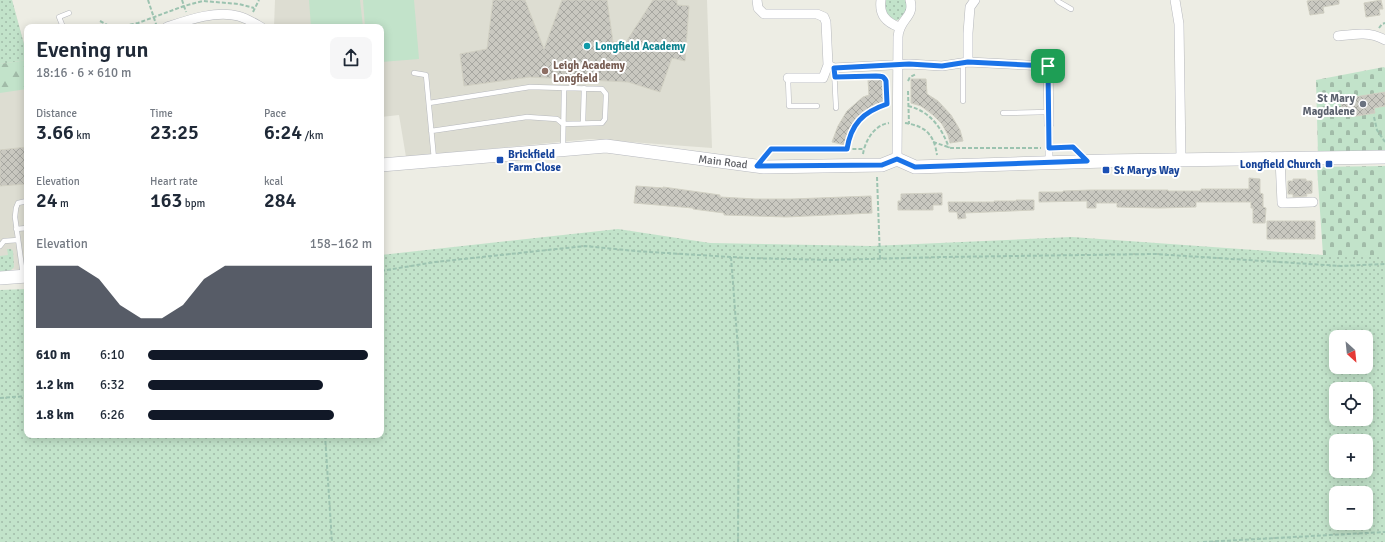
<!DOCTYPE html>
<meta charset="utf-8">
<style>
body{margin:0;font-family:Signika,sans-serif;background:#f6f6f7;color:#1f2937;height:100vh;display:flex;flex-direction:column;font-size:15px;white-space:nowrap}
*{box-sizing:border-box;margin:0}
p{font-size:13px;color:#747a83}
.icon{flex:none;width:22px;height:22px;fill:none;stroke:currentColor;stroke-width:2;stroke-linecap:round;stroke-linejoin:round}
.map{position:relative;flex:1;overflow:hidden}
.drawer{position:absolute;left:24px;top:24px;width:360px;height:414px;display:flex;flex-direction:column;background:#fff;border-radius:8px;box-shadow:0 2px 10px #0003}
.drawer>*{flex:none}
.needle{width:26px;rotate:153deg}
.tools{position:absolute;left:1329px;top:330px;display:grid;gap:8px}
.tools a{display:grid;place-items:center;width:44px;height:44px;border-radius:8px;background:#fff;box-shadow:0 2px 10px #0003;font-size:20px}
.pin{position:absolute;display:grid;place-items:center;width:34px;height:34px;color:#fff;margin:-17px;border-radius:8px;box-shadow:0 2px 6px #0006}
.round{display:grid;place-items:center;flex:none;width:42px;height:42px;border-radius:8px;background:#f6f6f7}
.overview{display:flex;align-items:center;justify-content:space-between;height:68px;padding:0 12px}
h1{font-size:22px;font-weight:600;line-height:30px}
.stats{display:grid;grid-template-columns:repeat(3,1fr);gap:6px;height:68px;padding:4px 12px}
.stats div{display:grid;align-content:center}
.stats b{font-size:20px;font-weight:600}
.stats small{font-size:11px;font-weight:400}
.stats p{font-size:11px}
.chart{height:112px;padding:8px 12px}
.chart p{display:flex;justify-content:space-between}
.chart svg{width:100%;height:72px;margin-top:4px;fill:#111827;opacity:.7}
ul{padding:0 12px;list-style:none;font-size:13px}
li{display:grid;grid-template-columns:64px 48px 1fr;align-items:center;height:30px}
li i{height:10px;border-radius:5px;background:#111827}
.map>svg:first-child{display:block}
.education{fill:#ddddd2}
.grass{fill:url(#grass-dots);fill-rule:evenodd}
.forest{fill:url(#forest-firs)}
.cemetery{fill:url(#cemetery-stones)}
.pitch{fill:#c2e3ca}
.building{fill:url(#building-cross-hatch);stroke:#d1d0c3}
.lines{fill:none;stroke-linecap:round;stroke-linejoin:round}
.service-casing{stroke:#b6b8bd;stroke-width:5.5}
.pedestrian-casing{stroke:#b6b8bd;stroke-width:8}
.minor-casing{stroke:#b6b8bd;stroke-width:10}
.secondary-casing{stroke:#b7b9bf;stroke-width:14}
.path{stroke:#9cc3b0;stroke-width:2;stroke-dasharray:4 2;stroke-linecap:butt}
.service{stroke:#fff;stroke-width:4.5}
.pedestrian{stroke:#fff;stroke-width:7}
.minor{stroke:#fff;stroke-width:9}
.secondary{stroke:#fff;stroke-width:13}
.route-casing{stroke:#fff;stroke-width:8}
.route{stroke:#1a73e8;stroke-width:5}
.culture-dot{fill:#0f9aa8;stroke:#fff;stroke-width:1.5}
.education-dot{fill:#8d6e63;stroke:#fff;stroke-width:1.5}
.worship-dot{fill:#6b7280;stroke:#fff;stroke-width:1.5}
.transit-dot{fill:#1a4fb4;stroke:#fff;stroke-width:1.5}
.labels{text-anchor:middle;dominant-baseline:central;stroke-width:4;stroke-linejoin:round;paint-order:stroke}
.culture-label{font-size:11px;font-weight:bold;fill:#0d838f;stroke:#fff;text-anchor:start}
.education-label{font-size:11px;font-weight:bold;fill:#785e54;stroke:#fff;text-anchor:start}
.worship-label{font-size:11px;font-weight:bold;fill:#5b616d;stroke:#fff;text-anchor:end}
.transit-label{font-size:11px;font-weight:bold;fill:#164399;stroke:#fff;text-anchor:start}
.street-label{font-size:11px;fill:#5c5e63;stroke:#fff}
</style>
<div class="map">
<svg width="1385" height="542" viewBox="0 0 1385 542">
<defs>
<pattern id="grass-dots" width="8" height="8" patternUnits="userSpaceOnUse"><rect width="8" height="8" fill="#c2e3ca"/><path d="M2 2h.1M6 6h.1" fill="none" stroke="#a1bba8" stroke-width="1.8" stroke-linecap="round"/></pattern>
<pattern id="forest-firs" width="22" height="20" patternUnits="userSpaceOnUse"><rect width="22" height="20" fill="#c2e3ca"/><path d="M5 1l3.5 6h-7zM16 11l3.5 6h-7z" fill="#a1bba8"/></pattern>
<pattern id="cemetery-stones" width="16" height="16" patternUnits="userSpaceOnUse"><rect width="16" height="16" fill="#c2e3ca"/><path d="M2 7V4a2 2 0 0 1 4 0v3zM10 15v-3a2 2 0 0 1 4 0v3z" fill="#a1bba8"/></pattern>
<pattern id="building-cross-hatch" width="8" height="8" patternUnits="userSpaceOnUse"><rect width="8" height="8" fill="#c9c8c0"/><path d="M0 0l8 8M0 8l8-8" fill="none" stroke="#a6a6a0"/></pattern>
</defs>
<rect width="100%" height="100%" fill="#edede4"/>
<path class="education" d="M0 0H12L27 55V269L0 270Z
M275 0H707L712 148 590 139 406 157 399 115 381 117V27H274Z"/>
<path class="grass" d="M0 0H12L27 55V60L0 64Z
M884 0H907V11L898 20H894L885 15Z
M618 229 710 243 872 246 1072 237 1323 255H1385V542H0V290L27 289V435H381V255ZM1336 337H1366V367H1336ZM1336 389H1366V419H1336ZM1336 441H1366V471H1336ZM1336 493H1366V523H1336Z
M7 249H11L13 251 14 267 10 271 0 273V256L8 255Z"/>
<path class="forest" d="M27 60V89L0 93V64Z"/>
<path class="cemetery" d="M1384 67 1385 68V152L1318 154 1316 80Z
M1385 166V255H1323L1317 167Z"/>
<path class="pitch" d="M309 0H360L363 27H311Z
M363 0H414L419 59 381 62V27H365Z"/>
<path class="building" d="M493 0H525L544 49 562 0H607L613 42H626L653 0H677V5L689 6 685 61 672 58 660 92 628 82 530 77 464 86 460 54 487 49Z
M1314 0H1339V4L1323 7 1324 13 1310 15 1307 1Z
M1381 0 1383 9H1379L1380 15 1366 17 1364 3Z
M883 79V103L875 106 859 117 852 126 845 145 832 142 838 126 847 111 863 97 869 95 868 80Z
M911 79H926L927 94 938 101 951 115 960 130 963 141 950 143 948 135 942 124 933 115 921 106 911 103Z
M1385 92V106L1374 108 1375 113 1350 117 1349 112 1342 113 1341 102 1355 100V97Z
M27 147V184L0 186V150Z
M1249 178 1260 179V193L1263 194V207L1266 208 1265 223H1253V208H1251V202H1196V207L1158 208 1117 207V203H1096V208H1087V201L1039 202V192H1063V191L1091 190H1168V191H1201V189H1249Z
M1293 179H1306V181H1312V193L1306 194 1307 196 1293 197V194H1288V181H1293Z
M636 186 663 188V187L720 195V197L755 199H792L871 196 872 213 786 217 724 215V213L693 209V208L634 203Z
M942 193V205H933V210H898V201H901V194Z
M1016 200H1034V210L965 213 966 218 958 219 957 212H949L948 202H994V201H1016Z
M1267 221H1315V239H1267Z"/>
<g class="lines">
<defs>
<path id="service" d="M1057 0 1059 2 1071 9
M63 27 59 17 69 13
M834 68 836 108
M414 73 426 75 434 159
M788 78 789 106H817
M963 101V62
M429 103 530 87 602 89 606 94 605 119 602 123 563 124 557 119 527 117 431 131
M1003 113 1049 112
M583 123 584 88
M563 148 564 88
M16 229 27 228
M0 246 4 241 18 240
M23 275 15 217 16 208 18 203 27 201"/>
<path id="pedestrian" d="M1049 124V162"/>
<path id="minor" d="M757 0 758 8 764 14H817L824 17 826 22 828 65 834 68 909 64 942 66 968 62 1048 66 1049 124
M881 0C879 15 886 22 899 27
M1175 0 1179 24 1181 160
M167 27C188 20 216 10 238 16 246 18 254 23 261 27
M1338 36C1354 34 1370 31 1385 40
M968 62V33L970 7 975 0
M788 78H823L828 65
M897 159 898 37C899 18 915 18 910 0
M1280 159 1282 203 1313 202"/>
<path id="secondary" d="M381 165 606 146 764 167 882 165 897 159 915 167 1106 161 1385 157
M0 278 27 276"/>
</defs>
<use href="#service" class="service-casing"/>
<use href="#pedestrian" class="pedestrian-casing"/>
<use href="#minor" class="minor-casing"/>
<use href="#secondary" class="secondary-casing"/>
<path class="path" d="M148 0 157 27
M182 0 186 12
M253 12 259 0
M100 21 111 27
M118 27 138 23 184 6 203 1 239 4 254 8
M1379 28 1382 24 1385 23
M880 76 885 78 887 98
M908 81 910 77 916 74
M908 91 909 124
M908 106C930 111 942 128 949 148
M1374 117 1377 130 1385 142
M905 123C925 126 934 134 937 155
M933 142 951 148H1041
M1057 148 1073 147 1077 151
M847 149C851 124 863 112 887 104
M863 154C865 141 874 125 889 123
M766 156 771 149H863
M877 177 880 258
M731 257 739 362 738 542
M381 271 435 262 585 246 635 251 747 258 831 260 943 257 1155 254 1341 266 1385 264
M0 398 27 396
M325 435 332 542
M1203 542 1385 532"/>
<use href="#service" class="service"/>
<use href="#pedestrian" class="pedestrian"/>
<use href="#minor" class="minor"/>
<use href="#secondary" class="secondary"/>
</g>
<g class="lines">
<defs>
<path id="route" d="M968 62 1048 66 1049 148 1073 147 1087 161 915 167 897 159 882 165 757 166 771 149H847C851 124 863 112 887 104L886 81C884 76 881 76 876 76L835 77 834 68 909 64 942 66Z"/>
</defs>
<use href="#route" class="route-casing"/>
<use href="#route" class="route"/>
</g>
<circle class="culture-dot" cx="587" cy="46" r="4"/>
<circle class="education-dot" cx="545" cy="71" r="4"/>
<circle class="worship-dot" cx="1363" cy="104" r="4"/>
<g class="transit-dot">
<rect x="496" y="156" width="8" height="8" rx="2"/>
<rect x="1325" y="160" width="8" height="8" rx="2"/>
<rect x="1102" y="166" width="8" height="8" rx="2"/>
</g>
<g class="labels">
<g class="culture-label">
<text x="595" y="46">Longfield Academy</text>
</g>
<g class="education-label">
<text x="553" y="65">Leigh Academy<tspan x="553" dy="13">Longfield</tspan></text>
</g>
<g class="worship-label">
<text x="1355" y="98">St Mary<tspan x="1355" dy="13">Magdalene</tspan></text>
</g>
<g class="transit-label">
<text x="508" y="154">Brickfield<tspan x="508" dy="13">Farm Close</tspan></text>
<text x="1321" y="164" text-anchor="end">Longfield Church</text>
<text x="1114" y="170">St Marys Way</text>
</g>
<g class="street-label">
<text transform="translate(723 162) rotate(7)">Main Road</text>
</g>
</g>
</svg>
<div class="tools">
<a><svg class="needle" viewBox="-14 -14 28 28"><path d="M0-13l5 13h-10z" fill="#e53935"/><path d="M0 13l5-13h-10z" fill="#747a83"/></svg></a>
<a><svg class="icon" aria-label="locate" viewBox="0 0 24 24"><circle cx="12" cy="12" r="6"/><path d="M12 2v4M12 18v4M2 12h4M18 12h4"/></svg></a>
<a>+</a>
<a>−</a>
</div>
<div class="pin" style="left:1048px;top:66px;background:#1e9e55"><svg class="icon" aria-label="arrive" viewBox="0 0 24 24"><path d="M6 21V4h12l-3 4 3 4H6"/></svg></div>
<section class="drawer">
<div class="overview"><div><h1>Evening run</h1><p>18:16 · 6 × 610 m</p></div><a class="round"><svg class="icon" aria-label="share" viewBox="0 0 24 24"><path d="M12 15V3M7 8l5-5 5 5M5 13v7h14v-7"/></svg></a></div>
<div class="stats">
<div><p>Distance</p><b>3.66<small> km</small></b></div>
<div><p>Time</p><b>23:25</b></div>
<div><p>Pace</p><b>6:24<small> /km</small></b></div>
</div>
<div class="stats">
<div><p>Elevation</p><b>24<small> m</small></b></div>
<div><p>Heart rate</p><b>163<small> bpm</small></b></div>
<div><p>kcal</p><b>284</b></div>
</div>
<div class="chart"><p><span>Elevation</span>158–162 m</p>
<svg viewBox="0 0 160 44" preserveAspectRatio="none"><path d="M0 44V6L10 6L20 6L30 14L40 30L50 38L60 38L70 30L80 14L90 6L100 6L110 6L120 6L130 6L140 6L150 6L160 6V44z"/></svg>
</div>
<ul>
<li><b>610 m</b>6:10<i style="width:98%"></i></li>
<li><b>1.2 km</b>6:32<i style="width:78%"></i></li>
<li><b>1.8 km</b>6:26<i style="width:83%"></i></li>
</ul>
</section>
</div>
